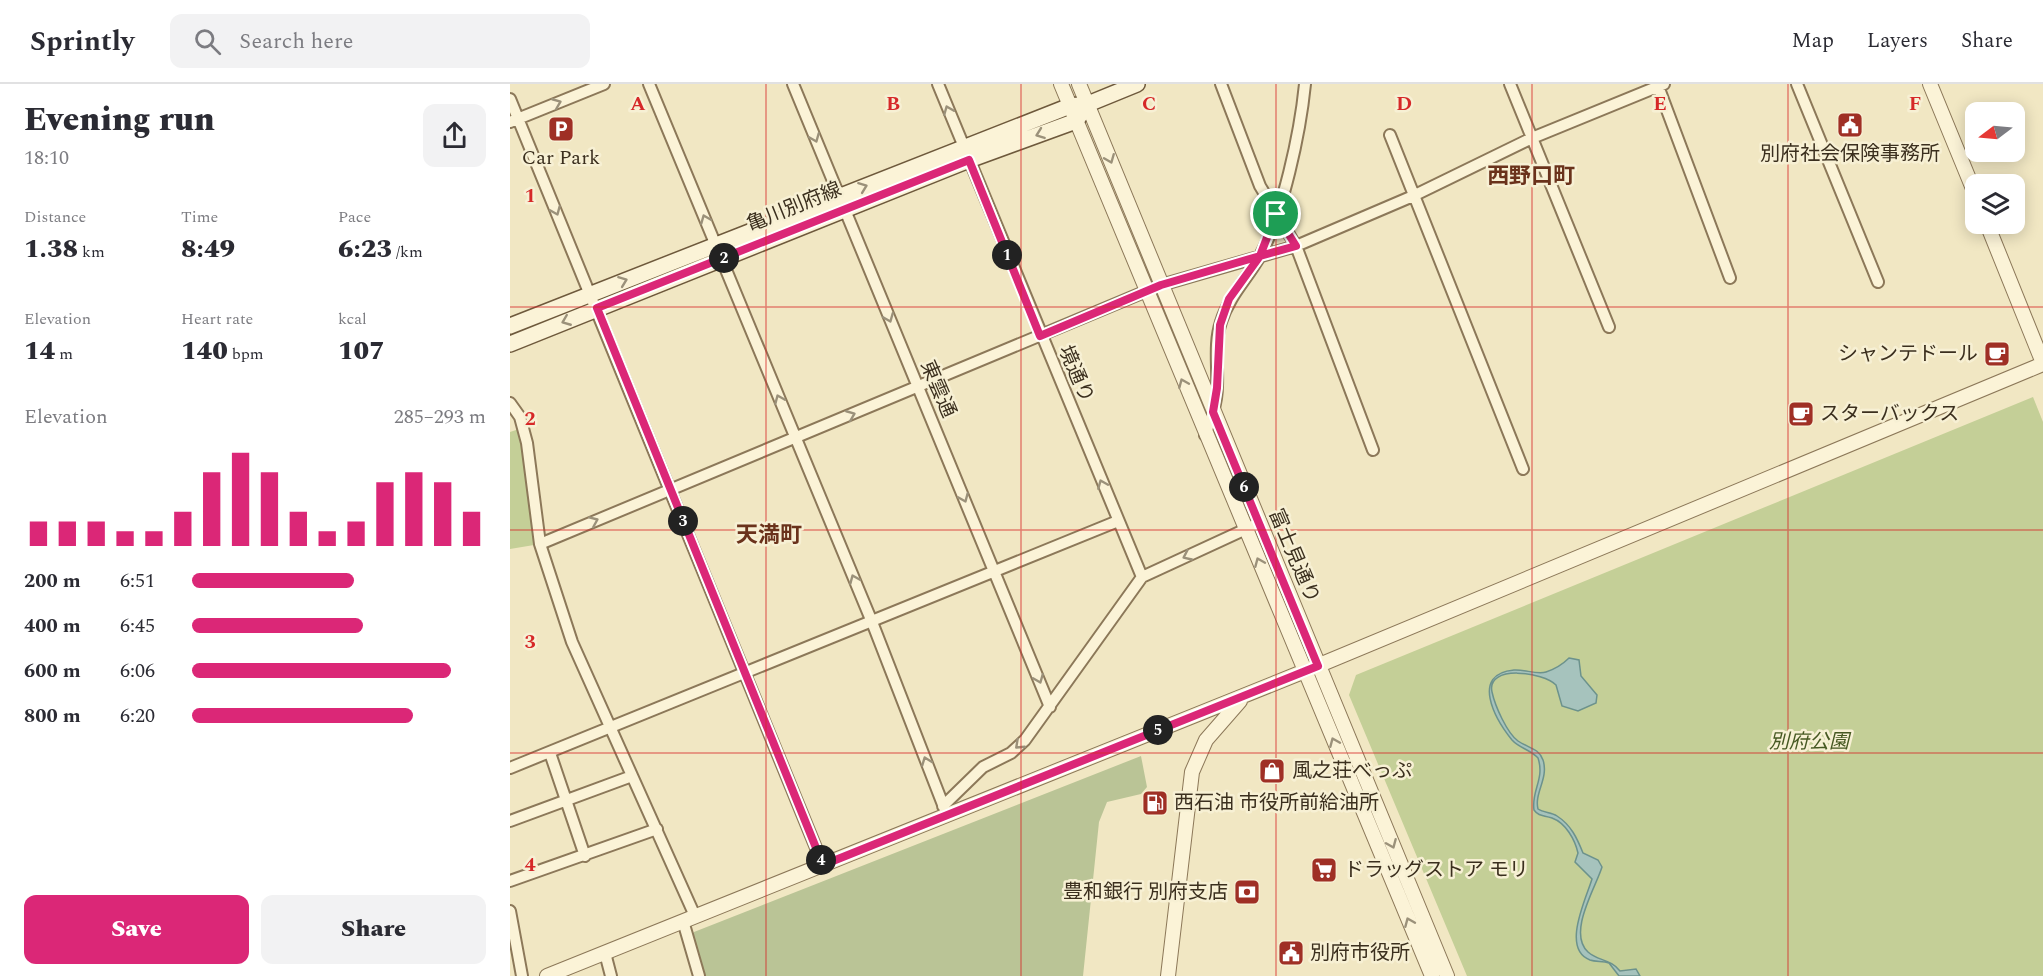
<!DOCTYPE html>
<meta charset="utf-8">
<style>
body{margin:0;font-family:Spectral,"Noto Sans JP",serif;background:#f2f2f3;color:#2b2b33;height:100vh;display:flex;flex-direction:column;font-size:22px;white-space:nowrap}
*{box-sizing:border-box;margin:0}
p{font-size:20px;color:#7c7c81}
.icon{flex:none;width:33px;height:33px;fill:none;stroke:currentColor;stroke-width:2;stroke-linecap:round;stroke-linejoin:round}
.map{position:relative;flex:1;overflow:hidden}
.sheet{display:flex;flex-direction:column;background:#fff;width:510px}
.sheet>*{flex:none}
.needle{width:39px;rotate:254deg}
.fabs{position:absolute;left:1455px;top:18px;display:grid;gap:12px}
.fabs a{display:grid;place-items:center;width:60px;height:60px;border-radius:12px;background:#fff;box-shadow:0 3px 15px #0003;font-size:30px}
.pin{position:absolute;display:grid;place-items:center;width:51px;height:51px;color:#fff;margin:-26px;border:3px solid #fff;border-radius:50%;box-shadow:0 2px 6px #0007}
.km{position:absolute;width:30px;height:30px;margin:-15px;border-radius:50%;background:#222;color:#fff;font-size:16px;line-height:30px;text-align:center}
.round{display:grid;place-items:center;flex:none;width:63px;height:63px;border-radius:12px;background:#f2f2f3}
.headline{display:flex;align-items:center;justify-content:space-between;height:102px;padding:0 24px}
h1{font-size:33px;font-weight:800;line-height:45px}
.metrics{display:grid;grid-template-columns:repeat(3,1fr);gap:9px;height:102px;padding:6px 24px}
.metrics div{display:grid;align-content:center}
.metrics b{font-size:26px;font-weight:800}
.metrics small{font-size:16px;font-weight:400}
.metrics p{font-size:16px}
.chart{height:168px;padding:12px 24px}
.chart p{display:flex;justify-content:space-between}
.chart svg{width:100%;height:108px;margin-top:6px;stroke:#db2777;stroke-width:6}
.button{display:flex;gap:12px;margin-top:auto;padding:12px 24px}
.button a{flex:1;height:69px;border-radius:12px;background:#db2777;color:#fff;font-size:24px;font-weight:800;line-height:69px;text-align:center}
.button a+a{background:#f2f2f3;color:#2b2b33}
ul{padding:0 24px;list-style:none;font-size:20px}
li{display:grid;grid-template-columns:96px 72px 1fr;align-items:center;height:45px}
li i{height:15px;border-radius:8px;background:#db2777}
header{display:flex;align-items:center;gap:36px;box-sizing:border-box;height:84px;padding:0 30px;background:#fff;border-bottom:2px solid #e1e1e2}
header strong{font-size:28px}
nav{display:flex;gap:33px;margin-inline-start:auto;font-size:21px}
.search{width:420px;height:54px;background:#f2f2f3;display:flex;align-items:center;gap:15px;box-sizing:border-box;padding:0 21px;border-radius:12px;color:#7c7c81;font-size:22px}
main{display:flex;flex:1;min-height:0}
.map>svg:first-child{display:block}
.green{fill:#c4cf97}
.cemetery{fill:#bac496}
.water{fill:#a6c3bd;stroke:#6c928c;stroke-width:1.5}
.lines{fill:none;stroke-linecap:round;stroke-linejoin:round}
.minor-casing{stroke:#8c7859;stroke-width:14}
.tertiary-casing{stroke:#8c7859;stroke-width:16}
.secondary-casing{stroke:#6e593c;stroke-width:18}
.minor{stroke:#fbf3d7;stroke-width:10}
.tertiary{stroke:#fbf3d7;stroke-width:14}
.secondary{stroke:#fbf3d7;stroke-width:15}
.oneway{stroke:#9b917a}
.route-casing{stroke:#fff;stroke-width:12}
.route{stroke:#db2777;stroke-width:8}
.grid{fill:none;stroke:#d62828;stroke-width:1.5;stroke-opacity:0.55}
.labels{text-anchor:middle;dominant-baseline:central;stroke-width:5;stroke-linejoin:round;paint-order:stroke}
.poi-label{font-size:20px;fill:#3b2f1e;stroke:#f7f0d4;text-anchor:start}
.street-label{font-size:20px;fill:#3b2f1e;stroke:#f7f0d4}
.park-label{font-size:20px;font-style:italic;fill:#475923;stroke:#f7f0d4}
.quarter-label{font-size:22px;font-weight:bold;fill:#6a321b;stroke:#f7f0d4}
.grid-label{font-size:20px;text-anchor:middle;font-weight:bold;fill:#d62828;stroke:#f7f0d4;stroke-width:5;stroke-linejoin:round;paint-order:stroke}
</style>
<header>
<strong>Sprintly</strong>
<div class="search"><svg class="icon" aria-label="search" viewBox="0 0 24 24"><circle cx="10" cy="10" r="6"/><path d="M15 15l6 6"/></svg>Search here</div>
<nav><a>Map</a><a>Layers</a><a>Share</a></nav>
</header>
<main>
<section class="sheet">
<div class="headline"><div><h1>Evening run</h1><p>18:10</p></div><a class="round"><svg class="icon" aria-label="share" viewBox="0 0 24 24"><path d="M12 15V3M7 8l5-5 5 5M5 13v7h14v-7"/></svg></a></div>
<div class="metrics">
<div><p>Distance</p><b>1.38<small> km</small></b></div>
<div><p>Time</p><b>8:49</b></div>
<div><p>Pace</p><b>6:23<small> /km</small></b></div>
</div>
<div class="metrics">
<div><p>Elevation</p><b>14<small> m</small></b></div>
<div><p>Heart rate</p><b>140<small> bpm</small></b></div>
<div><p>kcal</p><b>107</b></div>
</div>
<div class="chart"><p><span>Elevation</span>285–293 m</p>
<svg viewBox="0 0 160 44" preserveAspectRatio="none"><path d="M5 44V34M15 44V34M25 44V34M35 44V38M45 44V38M55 44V30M65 44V14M75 44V6M85 44V14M95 44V30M105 44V38M115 44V34M125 44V18M135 44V14M145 44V18M155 44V30"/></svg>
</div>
<ul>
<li><b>200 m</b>6:51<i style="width:55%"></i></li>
<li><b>400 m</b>6:45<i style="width:58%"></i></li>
<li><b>600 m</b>6:06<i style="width:88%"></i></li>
<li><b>800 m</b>6:20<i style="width:75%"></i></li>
</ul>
<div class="button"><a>Save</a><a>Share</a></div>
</section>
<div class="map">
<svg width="1533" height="892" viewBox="0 0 1533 892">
<rect width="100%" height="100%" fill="#f1e7c3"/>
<path class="green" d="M1523 313 1533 338V892H957L839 611 846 591Z
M9 345 24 461 0 465V348Z"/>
<path class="cemetery" d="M631 672 637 703 631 710 597 718 589 738 573 892H193L182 852 184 848Z"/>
<path class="water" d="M1059 574 1069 576 1071 592 1087 611 1086 619 1068 627 1052 622 1046 601C1034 588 976 580 982 608 985 622 997 649 1008 657 1018 664 1029 664 1033 676 1039 694 1024 709 1028 725 1034 729 1041 728 1047 732 1061 741 1067 754 1073 769L1088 776 1092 783C1086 803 1057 849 1078 868 1088 877 1101 875 1110 887L1126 885 1130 892H1109L1099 879C1093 877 1086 878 1080 876 1051 865 1076 815 1082 795L1065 778 1068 769C1065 756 1056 739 1042 734 1034 731 1029 733 1024 726 1021 707 1035 695 1028 674 1021 666 1009 664 1002 656 985 635 960 590 1004 586 1014 585 1027 591 1036 588 1045 585 1052 581 1059 574Z"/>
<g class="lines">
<defs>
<path id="minor" d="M139 0 362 538 437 731
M283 0 540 623
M428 0 632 493
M711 0 750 102 786 162 863 366
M1000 0 1099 243
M1287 0 1368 198
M1148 2 1220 194
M0 15 313 781
M0 38 94 0
M880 51 1013 385
M0 319 10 333 17 359 30 460 62 558 185 832
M695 351C701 335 707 319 707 302 708 281 704 259 711 238 719 212 737 195 750 172 773 128 790 50 795 0
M30 460 651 201 786 162 903 112 1022 54 1154 0
M40 669 75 772
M0 684 608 437
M433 722 473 683 501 669 515 656 632 493 749 439
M0 737 122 692
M0 797 147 745
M0 827 12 892
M173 837 189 892
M95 869 101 892"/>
<path id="tertiary" d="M551 0 922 892
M569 0 937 892
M1420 0 1466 112
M1477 140 1533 279
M37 892 795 587 1533 280
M658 892 682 688 696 656 730 617"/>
<path id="secondary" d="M0 242 560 22 578 20 627 0
M0 260 459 76 566 37 578 20"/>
</defs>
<use href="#minor" class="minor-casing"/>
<use href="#tertiary" class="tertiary-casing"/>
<use href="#secondary" class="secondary-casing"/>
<use href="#minor" class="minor"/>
<use href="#tertiary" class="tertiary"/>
<use href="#secondary" class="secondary"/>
</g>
<defs><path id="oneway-chevron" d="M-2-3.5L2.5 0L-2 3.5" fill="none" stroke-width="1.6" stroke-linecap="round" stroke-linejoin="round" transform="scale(1.5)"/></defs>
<g class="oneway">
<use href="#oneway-chevron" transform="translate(47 19) rotate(-22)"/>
<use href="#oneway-chevron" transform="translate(438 26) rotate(-112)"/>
<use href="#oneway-chevron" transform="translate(530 50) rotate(160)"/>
<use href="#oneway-chevron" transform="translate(305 54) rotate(68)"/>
<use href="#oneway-chevron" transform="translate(600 75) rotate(68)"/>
<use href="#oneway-chevron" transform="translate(353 103) rotate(-21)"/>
<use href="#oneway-chevron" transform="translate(46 127) rotate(67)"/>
<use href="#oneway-chevron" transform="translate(195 135) rotate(-112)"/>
<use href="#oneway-chevron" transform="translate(113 197) rotate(-21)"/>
<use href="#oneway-chevron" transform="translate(379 234) rotate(68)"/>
<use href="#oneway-chevron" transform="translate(56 237) rotate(158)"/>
<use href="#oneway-chevron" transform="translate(673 299) rotate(-113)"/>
<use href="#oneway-chevron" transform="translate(269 315) rotate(-113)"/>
<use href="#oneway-chevron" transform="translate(341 331) rotate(-22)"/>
<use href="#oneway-chevron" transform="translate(592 400) rotate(-113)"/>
<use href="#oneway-chevron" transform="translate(454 414) rotate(67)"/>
<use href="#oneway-chevron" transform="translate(84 437) rotate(-23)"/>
<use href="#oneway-chevron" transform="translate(677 472) rotate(155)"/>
<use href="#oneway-chevron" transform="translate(749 478) rotate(-113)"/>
<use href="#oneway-chevron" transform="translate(344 495) rotate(-113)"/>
<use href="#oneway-chevron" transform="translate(529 595) rotate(68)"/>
<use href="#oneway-chevron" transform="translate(824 658) rotate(-113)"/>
<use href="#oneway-chevron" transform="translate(509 661) rotate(137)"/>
<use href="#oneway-chevron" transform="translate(416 677) rotate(-111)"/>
<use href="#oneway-chevron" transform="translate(882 760) rotate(67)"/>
<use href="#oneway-chevron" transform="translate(899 838) rotate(-113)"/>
</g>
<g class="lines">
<defs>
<path id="route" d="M766 130 750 172 651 201 530 252 459 76 87 224 313 781 808 582 703 328 707 304 710 241 719 215 750 172 786 162 766 130"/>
</defs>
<use href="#route" class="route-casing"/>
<use href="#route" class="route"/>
</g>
<path class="grid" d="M256 0V892M511 0V892M766 0V892M1022 0V892M1278 0V892M0 223H1533M0 446H1533M0 669H1533"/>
<defs>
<symbol id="civic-square" viewBox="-11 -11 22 22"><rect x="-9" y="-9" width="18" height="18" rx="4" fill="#9f2f25" stroke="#f7f0d4"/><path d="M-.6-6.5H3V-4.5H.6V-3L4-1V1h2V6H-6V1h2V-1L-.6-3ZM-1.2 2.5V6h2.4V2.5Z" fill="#fff"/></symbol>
<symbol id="parking-square" viewBox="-11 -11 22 22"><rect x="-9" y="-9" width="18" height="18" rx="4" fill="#9f2f25" stroke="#f7f0d4"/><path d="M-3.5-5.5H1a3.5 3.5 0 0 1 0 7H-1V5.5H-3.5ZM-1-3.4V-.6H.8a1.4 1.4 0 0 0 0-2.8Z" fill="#fff"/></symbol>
<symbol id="cafe-square" viewBox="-11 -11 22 22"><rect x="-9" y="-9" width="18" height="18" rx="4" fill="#9f2f25" stroke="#f7f0d4"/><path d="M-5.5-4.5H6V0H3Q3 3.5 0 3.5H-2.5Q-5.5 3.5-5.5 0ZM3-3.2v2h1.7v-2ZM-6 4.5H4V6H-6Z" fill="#fff"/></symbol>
<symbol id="shop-square" viewBox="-11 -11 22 22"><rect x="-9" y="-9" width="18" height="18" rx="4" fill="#9f2f25" stroke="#f7f0d4"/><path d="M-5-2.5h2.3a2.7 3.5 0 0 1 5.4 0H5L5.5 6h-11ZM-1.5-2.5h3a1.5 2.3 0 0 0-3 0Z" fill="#fff"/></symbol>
<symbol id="fuel-square" viewBox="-11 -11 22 22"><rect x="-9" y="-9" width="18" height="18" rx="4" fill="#9f2f25" stroke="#f7f0d4"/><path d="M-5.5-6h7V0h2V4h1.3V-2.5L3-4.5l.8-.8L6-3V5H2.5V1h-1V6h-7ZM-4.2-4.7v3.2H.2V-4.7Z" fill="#fff"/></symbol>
<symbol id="supermarket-square" viewBox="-11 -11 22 22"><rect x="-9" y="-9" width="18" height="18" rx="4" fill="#9f2f25" stroke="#f7f0d4"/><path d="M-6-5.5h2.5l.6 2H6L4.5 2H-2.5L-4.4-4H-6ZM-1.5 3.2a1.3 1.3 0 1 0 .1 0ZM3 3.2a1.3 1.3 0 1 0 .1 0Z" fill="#fff"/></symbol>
<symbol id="bank-square" viewBox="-11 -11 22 22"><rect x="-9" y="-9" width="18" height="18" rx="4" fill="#9f2f25" stroke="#f7f0d4"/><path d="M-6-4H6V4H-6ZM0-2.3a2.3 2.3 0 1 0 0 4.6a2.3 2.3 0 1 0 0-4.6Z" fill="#fff"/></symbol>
</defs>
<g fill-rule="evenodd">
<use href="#civic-square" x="1325" y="26" width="30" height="30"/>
<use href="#parking-square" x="36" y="30" width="30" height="30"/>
<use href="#cafe-square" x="1472" y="255" width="30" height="30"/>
<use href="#cafe-square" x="1276" y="315" width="30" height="30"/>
<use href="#shop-square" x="747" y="672" width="30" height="30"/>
<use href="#fuel-square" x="630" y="704" width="30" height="30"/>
<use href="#supermarket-square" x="799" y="771" width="30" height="30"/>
<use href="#bank-square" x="722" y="793" width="30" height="30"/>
<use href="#civic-square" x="766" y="854" width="30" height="30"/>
</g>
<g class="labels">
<g class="poi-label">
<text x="1340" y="70" text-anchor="middle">別府社会保険事務所</text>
<text x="51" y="74" text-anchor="middle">Car Park</text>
<text x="1468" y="270" text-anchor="end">シャンテドール</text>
<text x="1310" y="330">スターバックス</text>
<text x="782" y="687">風之荘べっぷ</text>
<text x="664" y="719">西石油 市役所前給油所</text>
<text x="834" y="786">ドラッグストア モリ</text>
<text x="718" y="808" text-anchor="end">豊和銀行 別府支店</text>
<text x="800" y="869">別府市役所</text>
</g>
<g class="street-label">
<text transform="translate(284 123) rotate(-22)">亀川別府線</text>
<text transform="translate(566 290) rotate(67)">境通り</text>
<text transform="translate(428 305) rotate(67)">東雲通</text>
<text transform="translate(784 472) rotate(67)">富士見通り</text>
</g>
<g class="park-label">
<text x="1299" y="658">別府公園</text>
</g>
<g class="quarter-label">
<text x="1021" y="92">西野口町</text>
<text x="259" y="451">天満町</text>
</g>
</g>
<g class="grid-label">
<text x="128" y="26">A</text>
<text x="383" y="26">B</text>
<text x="639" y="26">C</text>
<text x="894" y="26">D</text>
<text x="1150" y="26">E</text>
<text x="1405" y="26">F</text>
<text x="20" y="118">1</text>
<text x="20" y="341">2</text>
<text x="20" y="564">3</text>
<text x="20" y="787">4</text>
</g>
</svg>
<div class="fabs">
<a><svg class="needle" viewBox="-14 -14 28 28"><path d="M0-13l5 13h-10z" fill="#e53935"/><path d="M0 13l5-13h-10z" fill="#7c7c81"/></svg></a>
<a><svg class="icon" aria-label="layers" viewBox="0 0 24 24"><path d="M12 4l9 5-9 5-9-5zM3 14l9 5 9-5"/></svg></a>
</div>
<div class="pin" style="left:766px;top:130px;background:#1e9e55"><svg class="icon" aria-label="arrive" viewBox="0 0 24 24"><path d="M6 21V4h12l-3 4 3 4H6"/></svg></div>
<b class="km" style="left:497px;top:171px">1</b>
<b class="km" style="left:214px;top:174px">2</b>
<b class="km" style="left:173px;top:437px">3</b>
<b class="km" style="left:311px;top:776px">4</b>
<b class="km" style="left:648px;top:646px">5</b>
<b class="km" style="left:734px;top:403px">6</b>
</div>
</main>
